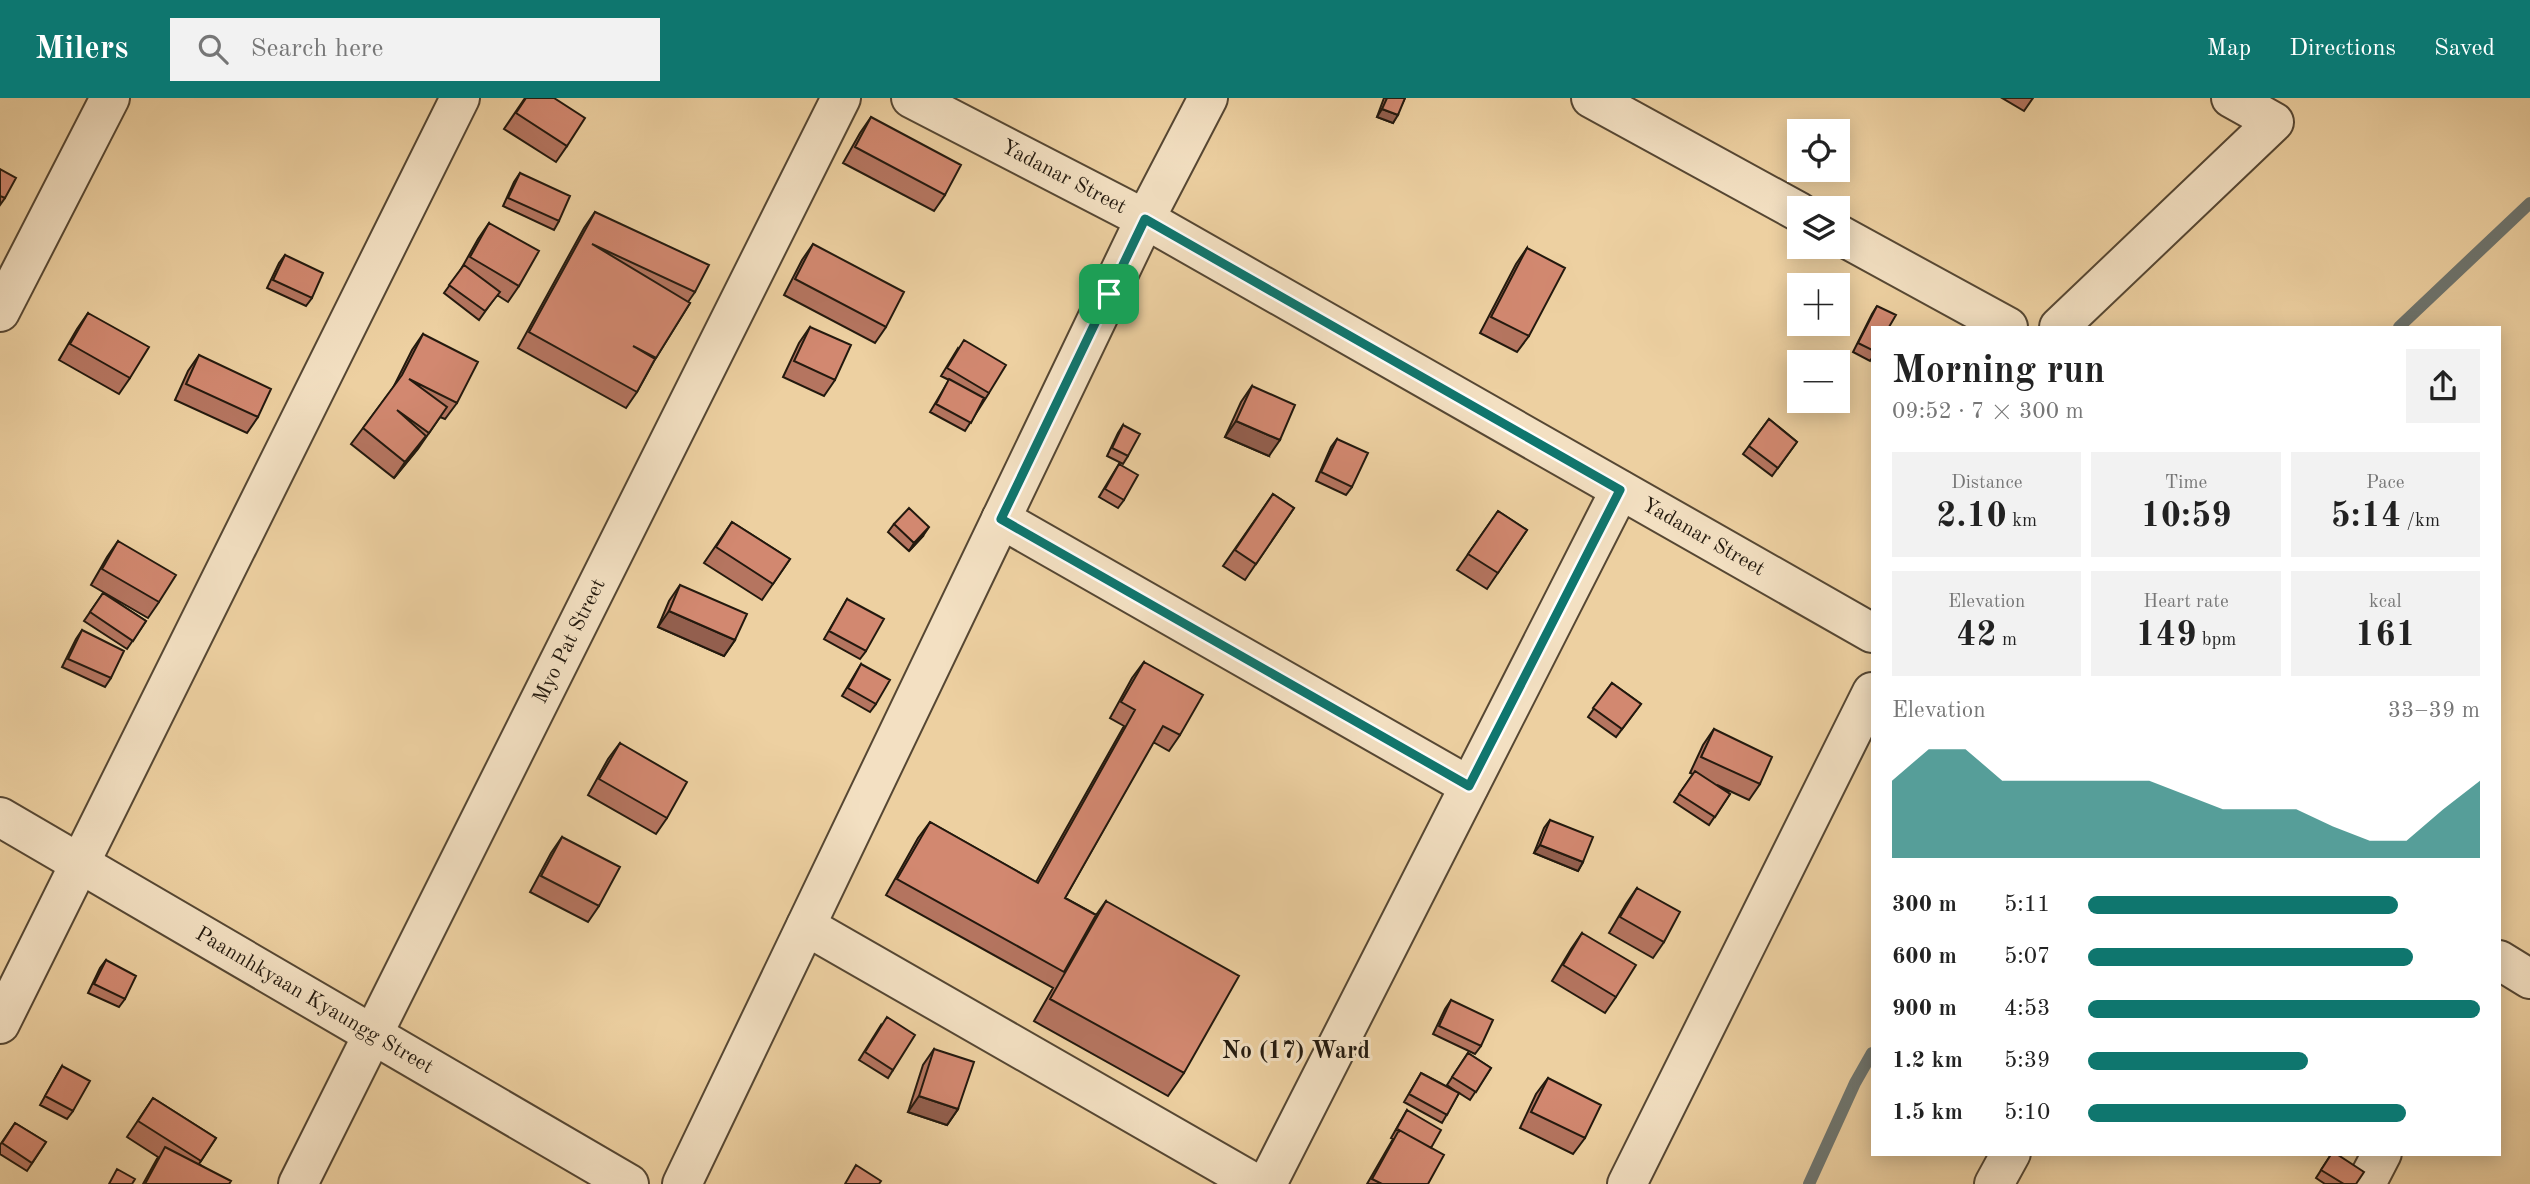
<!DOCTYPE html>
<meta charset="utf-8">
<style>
body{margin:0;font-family:"Old Standard TT",serif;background:#f2f2f2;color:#222;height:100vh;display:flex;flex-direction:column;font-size:26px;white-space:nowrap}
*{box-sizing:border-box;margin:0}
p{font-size:23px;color:#767676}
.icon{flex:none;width:38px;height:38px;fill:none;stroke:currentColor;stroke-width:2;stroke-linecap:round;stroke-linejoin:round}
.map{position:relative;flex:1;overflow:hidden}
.sheet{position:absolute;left:1871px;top:228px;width:630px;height:830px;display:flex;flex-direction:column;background:#fff;border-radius:0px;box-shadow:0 4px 18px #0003}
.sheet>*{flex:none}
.fabs{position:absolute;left:1787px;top:21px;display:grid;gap:14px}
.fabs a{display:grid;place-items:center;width:63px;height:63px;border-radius:0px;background:#fff;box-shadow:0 4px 18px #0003;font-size:35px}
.pin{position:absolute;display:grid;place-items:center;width:60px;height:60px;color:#fff;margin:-30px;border-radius:14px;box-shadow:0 4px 10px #0006}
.round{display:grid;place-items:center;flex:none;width:74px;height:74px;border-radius:0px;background:#f2f2f2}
.overview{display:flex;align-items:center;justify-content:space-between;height:119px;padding:0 21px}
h1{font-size:38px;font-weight:600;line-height:52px}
.metrics{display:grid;grid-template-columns:repeat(3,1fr);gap:10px;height:119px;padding:7px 21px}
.metrics div{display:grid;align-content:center;border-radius:0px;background:#f2f2f2;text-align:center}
.metrics b{font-size:35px;font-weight:600}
.metrics small{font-size:19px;font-weight:400}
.metrics p{font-size:19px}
.chart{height:196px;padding:14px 21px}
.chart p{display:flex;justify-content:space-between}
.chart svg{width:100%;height:126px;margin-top:7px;fill:#0f766e;opacity:.7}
ul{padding:0 21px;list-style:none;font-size:23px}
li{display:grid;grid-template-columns:112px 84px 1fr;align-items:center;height:52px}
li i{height:18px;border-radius:9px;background:#0f766e}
header{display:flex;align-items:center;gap:42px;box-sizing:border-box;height:98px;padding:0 35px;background:#0f766e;color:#fff}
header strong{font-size:33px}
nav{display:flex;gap:38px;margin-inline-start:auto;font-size:24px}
.search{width:490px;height:63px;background:#f2f2f2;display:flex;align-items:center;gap:18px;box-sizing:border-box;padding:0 24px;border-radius:0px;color:#767676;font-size:26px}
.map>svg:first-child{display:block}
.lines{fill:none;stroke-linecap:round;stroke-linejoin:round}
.stream{stroke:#6d7570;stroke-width:12}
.minor-casing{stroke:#564733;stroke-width:42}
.minor{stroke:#f3e0c2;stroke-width:38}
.wall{fill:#b57560;stroke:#23190e;stroke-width:2}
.shaded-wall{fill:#935f4e;stroke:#23190e;stroke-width:2}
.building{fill:#d28870;stroke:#23190e;stroke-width:2}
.route-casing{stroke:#fff;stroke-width:14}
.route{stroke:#0f766e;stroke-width:9}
.labels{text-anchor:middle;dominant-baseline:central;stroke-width:6;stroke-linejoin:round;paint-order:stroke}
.street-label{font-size:21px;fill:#23190e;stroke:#f3e0c2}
.quarter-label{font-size:24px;font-weight:bold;fill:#23190e;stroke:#f3e0c2}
</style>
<header>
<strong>Milers</strong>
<div class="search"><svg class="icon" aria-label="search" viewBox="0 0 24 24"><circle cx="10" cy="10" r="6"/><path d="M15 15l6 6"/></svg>Search here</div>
<nav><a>Map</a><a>Directions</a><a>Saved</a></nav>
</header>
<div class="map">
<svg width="2530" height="1086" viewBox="0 0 2530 1086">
<rect width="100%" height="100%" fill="#edd0a1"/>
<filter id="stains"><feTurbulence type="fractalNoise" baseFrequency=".00286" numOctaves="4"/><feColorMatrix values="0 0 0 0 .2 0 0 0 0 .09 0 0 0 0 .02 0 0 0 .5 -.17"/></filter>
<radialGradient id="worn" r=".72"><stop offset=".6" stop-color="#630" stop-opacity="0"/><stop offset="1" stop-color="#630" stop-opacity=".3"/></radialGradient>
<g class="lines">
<path class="stream" d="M2399 229 2530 105
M1809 1086 1855 985 1872 955"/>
<defs>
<g id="minor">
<path id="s1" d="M911 0 1145 121 1872 535"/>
<path d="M1591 0 1799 114"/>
<path d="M1838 136 2008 229"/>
<path d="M0 214 110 0"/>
<path d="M2059 229 2274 24 2231 0"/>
<path d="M1001 421 1469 688"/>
<path id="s2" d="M0 719 629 1086"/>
<path d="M806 828 1256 1086"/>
<path d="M2499 862 2530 881"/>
<path d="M0 926 460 0"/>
<path id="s3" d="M298 1086 841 0"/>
<path d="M682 1086 1145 121 1208 0"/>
<path d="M1267 1086 1620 392"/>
<path d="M1627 1086 1872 594"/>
<path d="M1994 1086 2011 1055"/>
<path d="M2366 1086 2382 1055"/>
</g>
</defs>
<use href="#minor" class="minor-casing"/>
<use href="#minor" class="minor"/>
</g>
<path class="wall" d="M525 0 567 48 556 64 504 31Z
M1384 0H1405L1393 25 1377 19Z
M2002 0H2033L2024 13Z
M871 19 945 97 934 113 843 65 860 35Z
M0 71 5 100 0 107Z
M520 75 559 123 554 132 503 108 514 84Z
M595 114 695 194 688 204 690 205 654 263 637 294 626 310 518 250 584 130Z
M489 125 519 188 508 204 497 197 479 222 444 195 460 173 478 141Z
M813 146 886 229 875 245 784 197 802 162Z
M1527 150 1529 238 1517 254 1480 235 1516 166Z
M285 157 312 200 306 208 267 190 279 165Z
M1877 208 1872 229V260L1870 263 1853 254 1872 216Z
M88 215 130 280 119 296 59 262 77 231Z
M810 229 835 282 824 298 783 279 799 245Z
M423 236 457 305 445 321 440 319 418 351 394 380 351 346 393 290 412 252Z
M958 250 989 295 965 333 930 314 949 282 941 278Z
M199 257 258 319 247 335 175 302 188 273Z
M1252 288 1269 358 1225 339 1241 304Z
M1769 321 1797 344 1772 378 1743 356Z
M1123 327 1128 358 1123 366 1107 358 1118 335Z
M1337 341 1352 389 1346 397 1316 383 1331 349Z
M1119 366 1124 402 1118 410 1099 399Z
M1273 396 1294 410 1245 482 1223 468Z
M1498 413 1527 432 1487 491 1457 472Z
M732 424 790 461 762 502 704 465Z
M894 426 923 438 909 453 888 434Z
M118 443 159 504 148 520 91 487 107 459Z
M680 487 735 542 724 558 658 529 669 503Z
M103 495 146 523 127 551 84 523Z
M847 501 866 553 860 561 824 541Z
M82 532 111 580 105 589 62 569 76 541Z
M1144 564 1180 637 1169 653 1153 644 1065 800 1096 817 1106 803 1184 975 1168 998 1034 923 1053 890 886 797 918 740 930 724 1036 784 1124 628 1110 620 1132 580Z
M861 566 876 606 870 614 842 598Z
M1612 585 1641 606 1616 639 1588 619Z
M1714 631 1760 686 1749 702 1717 687 1730 696 1709 727 1674 704 1693 676 1690 675 1703 647Z
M620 645 667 720 656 736 588 697 608 661Z
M1550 722 1583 764 1578 773 1534 755 1544 730Z
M562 739 599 808 588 824 530 794 551 755Z
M1637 790 1664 844 1653 860 1609 835 1626 806Z
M1582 835 1616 899 1605 915 1552 883 1571 851Z
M106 862 125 901 119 909 88 895 100 870Z
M1451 902 1481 948 1475 956 1433 936 1445 911Z
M881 927 893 972 888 980 859 962Z
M934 951 958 1011 947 1027 908 1014 923 967Z
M1468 955 1491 970 1470 1002 1459 995 1442 1025 1404 1004 1421 975 1458 995 1447 987Z
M62 968 73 1013 67 1021 40 1007Z
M1548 980 1585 1040 1573 1056 1520 1030 1536 996Z
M153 1000 216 1040 199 1066 229 1086H143L158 1059 127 1039Z
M1407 1012 1431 1050 1428 1086H1367L1393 1041 1391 1040Z
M15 1025 46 1044 27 1073 0 1056V1047Z
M2332 1055 2356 1086H2325L2316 1080Z"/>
<path class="shaded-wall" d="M1382 11 1398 17 1393 25 1377 19Z
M1236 323 1280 342 1269 358 1225 339Z
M426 338 415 354 394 380 405 364Z
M929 429 923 438 909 453 914 445Z
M669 513 735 542 724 558 658 529Z
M1540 747 1583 764 1578 773 1534 755Z
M919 998 958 1011 947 1027 908 1014Z"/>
<path class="building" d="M526 0H554L585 20 567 48 516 15Z
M1387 0H1405L1398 17 1382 11Z
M871 19 961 67 945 97 855 49Z
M0 71 16 80 5 100 0 98Z
M520 75 570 98 559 123 508 100Z
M595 114 709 167 695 194 592 146 690 205 656 260 633 248 655 261 637 294 529 234Z
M489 125 539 153 519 188 470 159Z
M813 146 904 194 886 229 795 181Z
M1527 150 1565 170 1529 238 1491 219Z
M285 157 323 175 312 200 273 182Z
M464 167 500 194 485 213 449 187Z
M1877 208 1896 217 1889 229H1872V252L1858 245Z
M88 215 149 249 130 280 70 246Z
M810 229 851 247 835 282 794 263Z
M423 236 478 264 457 305 409 281 447 309 429 335 397 312 426 338 405 364 363 330 402 277Z
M964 242 1006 267 989 295 947 270Z
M199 257 271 291 258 319 186 286Z
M949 281 984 300 971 325 936 306Z
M1252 288 1295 307 1280 342 1236 323Z
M1769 321 1797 344 1778 370 1749 348Z
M1123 327 1140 336 1128 358 1112 350Z
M1337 341 1368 355 1352 389 1321 374Z
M1119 366 1138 377 1124 402 1105 391Z
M1273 396 1294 410 1256 466 1235 452Z
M909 410 929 429 914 445 894 426Z
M1498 413 1527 432 1498 475 1468 456Z
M732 424 790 461 773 486 716 449Z
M118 443 176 477 159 504 102 471Z
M680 487 747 516 735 542 669 513Z
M103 495 146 523 133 543 90 514Z
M847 501 884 521 866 553 829 533Z
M82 532 124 553 111 580 68 561Z
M1144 564 1203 597 1180 637 1163 628 1065 800 1096 817 1064 874 897 781 930 724 1038 785 1135 612 1121 604Z
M861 566 890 582 876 606 848 590Z
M1612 585 1641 606 1622 631 1593 610Z
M1714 631 1772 659 1760 686 1701 659Z
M620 645 687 684 667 720 599 681Z
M1695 673 1730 696 1715 719 1679 696Z
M1550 722 1593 739 1583 764 1540 747Z
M562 739 620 769 599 808 541 778Z
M1637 790 1680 814 1664 844 1620 819Z
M1106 803 1239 878 1184 975 1050 901Z
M1582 835 1636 867 1616 899 1563 867Z
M106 862 136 878 125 901 94 886Z
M1451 902 1493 922 1481 948 1439 928Z
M887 919 915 937 893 972 865 954Z
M934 951 974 964 958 1011 919 998Z
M1468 955 1491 970 1476 994 1452 979Z
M62 968 90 983 73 1013 45 998Z
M1421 975 1459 995 1447 1017 1409 996Z
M1548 980 1601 1007 1585 1040 1531 1014Z
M153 1000 216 1040 201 1063 138 1023Z
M1407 1012 1441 1032 1431 1050 1399 1032V1033L1396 1032Z
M15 1025 46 1044 32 1065 2 1045Z
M1399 1032 1444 1057 1428 1086H1382L1372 1081Z
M165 1049 231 1083 229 1086H145Z
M2332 1055H2335L2364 1074 2356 1086H2344L2321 1072Z
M856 1067 881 1083 879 1086H845Z
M117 1071 135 1081 132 1086H109Z"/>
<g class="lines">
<defs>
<path id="route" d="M1145 121 1620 392 1469 688 1001 421Z"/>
</defs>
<use href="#route" class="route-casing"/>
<use href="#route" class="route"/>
</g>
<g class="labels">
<g class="street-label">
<text stroke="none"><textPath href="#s1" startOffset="172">Yadanar Street</textPath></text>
<text stroke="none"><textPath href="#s1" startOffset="906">Yadanar Street</textPath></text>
<text stroke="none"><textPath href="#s3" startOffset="607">Myo Pat Street</textPath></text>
<text stroke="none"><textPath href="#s2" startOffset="364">Paannhkyaan Kyaungg Street</textPath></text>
</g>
<g class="quarter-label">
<text x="1296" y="954">No (17) Ward</text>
</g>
</g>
<rect width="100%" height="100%" filter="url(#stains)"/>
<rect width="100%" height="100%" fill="url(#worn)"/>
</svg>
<div class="fabs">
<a><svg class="icon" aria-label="locate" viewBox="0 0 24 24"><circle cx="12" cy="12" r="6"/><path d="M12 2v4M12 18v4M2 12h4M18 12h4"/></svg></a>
<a><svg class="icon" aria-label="layers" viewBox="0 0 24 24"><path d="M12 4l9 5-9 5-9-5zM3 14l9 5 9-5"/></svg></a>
<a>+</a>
<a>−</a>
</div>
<div class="pin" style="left:1109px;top:196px;background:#1e9e55"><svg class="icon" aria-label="arrive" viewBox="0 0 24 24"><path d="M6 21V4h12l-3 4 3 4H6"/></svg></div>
<section class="sheet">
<div class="overview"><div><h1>Morning run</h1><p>09:52 · 7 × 300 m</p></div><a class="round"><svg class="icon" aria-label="share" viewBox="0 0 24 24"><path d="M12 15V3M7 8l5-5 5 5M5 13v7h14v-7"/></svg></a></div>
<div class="metrics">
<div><p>Distance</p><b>2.10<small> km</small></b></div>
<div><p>Time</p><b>10:59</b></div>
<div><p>Pace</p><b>5:14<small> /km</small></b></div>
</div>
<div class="metrics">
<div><p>Elevation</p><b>42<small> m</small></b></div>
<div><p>Heart rate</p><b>149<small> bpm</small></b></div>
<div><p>kcal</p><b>161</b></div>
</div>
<div class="chart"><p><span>Elevation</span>33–39 m</p>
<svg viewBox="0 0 160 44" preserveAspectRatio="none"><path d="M0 44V17L10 6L20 6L30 17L40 17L50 17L60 17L70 17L80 22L90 27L100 27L110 27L120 33L130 38L140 38L150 27L160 17V44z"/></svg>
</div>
<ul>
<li><b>300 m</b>5:11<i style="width:79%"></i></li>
<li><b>600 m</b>5:07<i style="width:83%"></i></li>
<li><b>900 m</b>4:53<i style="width:100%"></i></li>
<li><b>1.2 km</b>5:39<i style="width:56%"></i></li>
<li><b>1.5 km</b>5:10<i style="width:81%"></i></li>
</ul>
</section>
</div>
